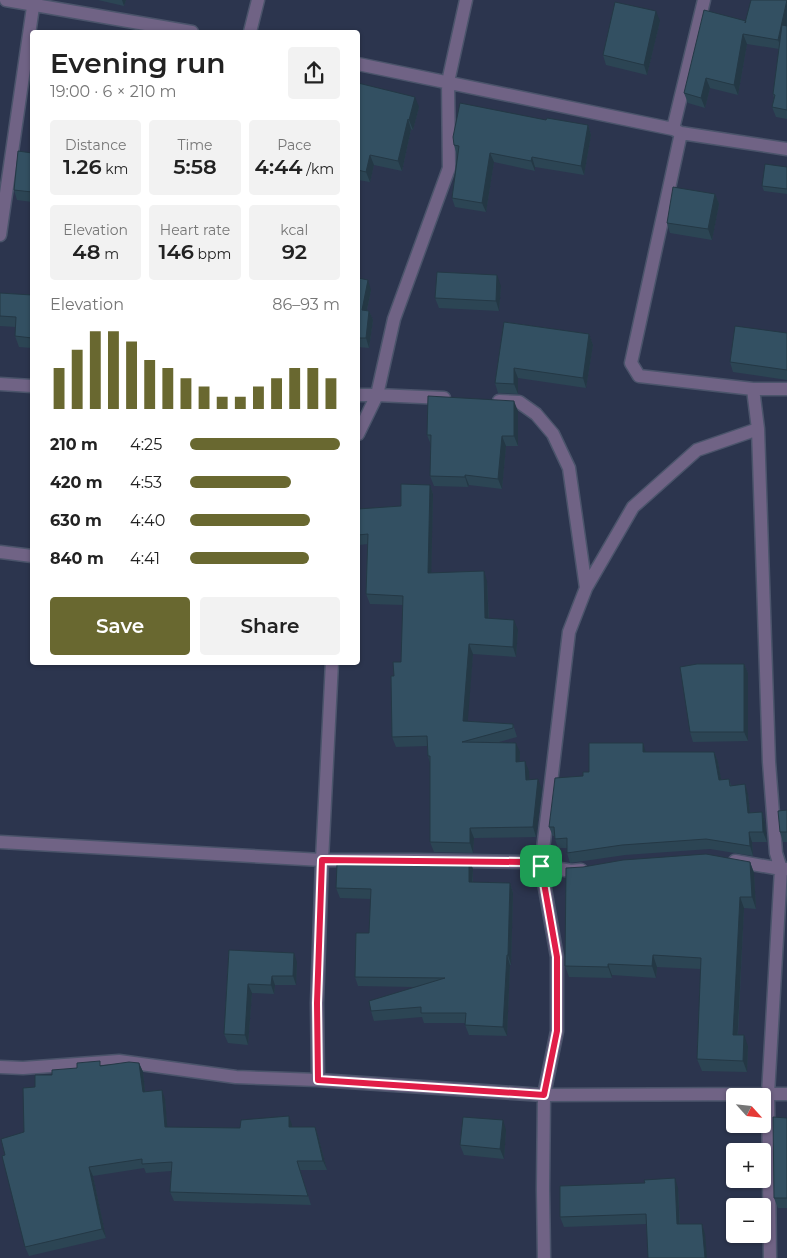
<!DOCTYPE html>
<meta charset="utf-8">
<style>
body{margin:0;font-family:Montserrat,sans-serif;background:#f2f2f2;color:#222;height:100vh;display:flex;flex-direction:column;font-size:19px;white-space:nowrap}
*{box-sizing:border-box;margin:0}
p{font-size:16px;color:#767676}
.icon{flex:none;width:28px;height:28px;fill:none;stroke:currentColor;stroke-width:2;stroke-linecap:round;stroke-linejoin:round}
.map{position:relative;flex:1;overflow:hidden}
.panel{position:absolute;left:30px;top:30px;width:330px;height:635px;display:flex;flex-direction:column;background:#fff;border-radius:5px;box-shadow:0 1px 4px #0004}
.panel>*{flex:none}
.needle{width:32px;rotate:117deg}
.fabs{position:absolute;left:726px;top:1088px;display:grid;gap:10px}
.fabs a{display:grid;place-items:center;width:45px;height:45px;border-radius:5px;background:#fff;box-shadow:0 1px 4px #0004;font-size:25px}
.pin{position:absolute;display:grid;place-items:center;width:42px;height:42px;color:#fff;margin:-21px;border-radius:10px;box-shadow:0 2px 8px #0006}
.round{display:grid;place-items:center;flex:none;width:52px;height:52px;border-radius:5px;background:#f2f2f2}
.overview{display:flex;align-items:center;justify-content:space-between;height:85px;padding:0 20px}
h1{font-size:28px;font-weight:600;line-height:38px}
.stats{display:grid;grid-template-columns:repeat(3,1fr);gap:8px;height:85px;padding:5px 20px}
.stats div{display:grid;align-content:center;border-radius:5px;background:#f2f2f2;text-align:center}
.stats b{font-size:21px;font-weight:600}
.stats small{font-size:14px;font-weight:400}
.stats p{font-size:14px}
.chart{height:140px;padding:10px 20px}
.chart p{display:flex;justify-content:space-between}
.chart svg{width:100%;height:90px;margin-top:5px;stroke:#696830;stroke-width:6}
.primary-button{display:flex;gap:10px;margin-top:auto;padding:10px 20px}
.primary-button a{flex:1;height:58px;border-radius:5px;background:#696830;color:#fff;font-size:20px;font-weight:600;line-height:58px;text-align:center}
.primary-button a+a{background:#f2f2f2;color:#222}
ul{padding:0 20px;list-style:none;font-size:16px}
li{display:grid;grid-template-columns:80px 60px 1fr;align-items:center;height:38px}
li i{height:12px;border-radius:6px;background:#696830}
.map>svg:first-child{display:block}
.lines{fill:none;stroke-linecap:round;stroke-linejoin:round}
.minor-casing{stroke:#4b546b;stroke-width:15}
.minor{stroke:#706385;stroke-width:12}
.wall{fill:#2c4554}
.shaded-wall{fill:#243845}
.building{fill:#335062;stroke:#243845}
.route-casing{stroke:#fff;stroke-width:10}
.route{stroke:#e11d48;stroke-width:6}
</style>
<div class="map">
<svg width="787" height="1258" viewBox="0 0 787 1258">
<rect width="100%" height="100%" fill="#2c354e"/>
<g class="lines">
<defs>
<path id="minor" d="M6 0 192 32
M250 32 258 0
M358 64 673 129 681 133 787 149
M673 129 704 0
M0 235 34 0
M0 384 32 386
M753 389H787
M358 395H377L444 398
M499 401 519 402 536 414 553 434 569 468 586 588
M358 434 377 395 394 319 449 168 448 82 466 0
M0 552 32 556
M0 842 322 860 332 662
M735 861 781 869 776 853 769 762 758 429
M0 1067 23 1068 119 1061 236 1077 318 1080 317 1003 322 860H415L522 862 571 871 581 870
M318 1080 544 1095 787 1094
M544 1258 543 1189 544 1095 557 1031V957L541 866 569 632 586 588 633 507 697 450 758 429 753 389 639 376 631 363 681 133
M770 1258 768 1094 781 869H787"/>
</defs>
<use href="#minor" class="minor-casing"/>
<use href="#minor" class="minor"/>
</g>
<path class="wall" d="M98 0H126L124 6Z
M787 0V119L776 117 772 107 774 98 773 94 779 49 747 44 738 95 710 88 705 108 688 103 684 93 746 21Z
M660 21 647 75 606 65 603 55Z
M358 83 419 107 413 130 411 129 402 171 374 165 370 182 358 180Z
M546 120 588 125 591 135 584 175 535 167V171L494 162 486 212 455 207 452 198 457 155 454 145Z
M32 153V202L17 200 14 190Z
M787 167V194L764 191 762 186Z
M715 194 719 204 712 240 670 233 667 223Z
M358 278 371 290 367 310 369 311 373 320 369 348 358 347Z
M501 286 499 311 439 308 435 298Z
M0 293 32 295V348L19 347 15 336 16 327 0 326Z
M504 322 589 334 593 345 586 388 518 378V394L498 393 495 383Z
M787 333V380L733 372 730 362Z
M518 411V446H506L502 489 469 485 468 487 434 486 430 476 431 445 427 435Z
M430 485 433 494 431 573 487 581 489 619 518 630 516 657 473 654 467 722 513 724 517 737 499 742 520 752 519 762 529 771V780L542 789 536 837 474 838 473 853 434 852 430 842V763L428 756 427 746 396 747 392 737 394 676 401 662 403 605 370 604 366 594 368 544 358 545V509L401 506Z
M744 664 748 673V741L693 742 690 732Z
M646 752H714L718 762 721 780 729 779 731 785 748 794 750 813 762 812 765 822 767 842H752L753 856 710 849 625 855 570 863 567 853V848H558L554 836H553L549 827 583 776 589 772Z
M787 810V842H783L780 832Z
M469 860 473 869V882L510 883 513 893 511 965H510L507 1036 469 1035 465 1025V1023H424L422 1017 374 1021 371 1011 414 987 358 986 355 977 369 933 371 899 340 898 336 888 430 866Z
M750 862 754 873 756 909 744 908 738 1035 748 1046 747 1072 702 1071 697 1059 701 969 657 967 656 978 612 975V978L569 977 565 966Z
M229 950 297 962 296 985H275L274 994 252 993 248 1045 228 1043 224 1034Z
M139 1063 143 1072 145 1091 165 1099 167 1127 240 1128 292 1125V1127H315L318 1136 327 1170H300L311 1205 174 1201 170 1192 171 1171 146 1173 144 1168 93 1176 106 1238 29 1256 25 1247 5 1155 24 1132 52 1075 101 1065Z
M787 1118V1208H778L774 1198Z
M506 1130 504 1159 464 1155 460 1145Z
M678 1188 680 1224 705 1234 647 1224 564 1227 560 1217Z"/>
<path class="shaded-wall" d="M122 0H126L124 6Z
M787 2V28L782 50 778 40Z
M656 11 660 21 647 75 644 65Z
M743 34 747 44 738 95 734 85Z
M706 78 710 88 705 108 701 98Z
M415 97 419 107 413 130 409 120Z
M408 119 411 129 402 171 398 161Z
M588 125 591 135 584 175 581 166Z
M490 153 494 162 486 212 482 203Z
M370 155 374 165 370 182 366 172Z
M532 157 535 167V171L531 161Z
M715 194 719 204 712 240 708 229Z
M497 275 501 286 499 311 496 301Z
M368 280 371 290 365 319 362 310Z
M369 311 373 320 369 348 366 338Z
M589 334 593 345 586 388 583 378Z
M514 368 518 378V394L514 384Z
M514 401 518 411V446L514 436Z
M502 436 506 446 502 489 498 479Z
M465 475 469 485 468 487 465 477Z
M430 485 433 494 431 583 428 573Z
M484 571 487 581 489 628 485 618Z
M514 620 518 630 516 657 513 647Z
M469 644 473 654 467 731 463 721Z
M744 664 748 673V741L744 732Z
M516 743 520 752 519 771 516 762Z
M643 743 646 753 643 752Z
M714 752 718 762 723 790 719 780Z
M525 761 529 771 530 790 526 780Z
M538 779 542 789 536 837 533 827Z
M745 784 748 794 751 823 748 813Z
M762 812 765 822 767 842 763 832Z
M470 828 474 838 473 853 470 843Z
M749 832 752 842 753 856 750 846Z
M469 860 473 869 472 891 469 882Z
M750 862 754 873 756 909 752 897Z
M510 883 513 893 511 965 508 955Z
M740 897 744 908 737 1046 733 1035Z
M294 953 297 962 296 985 293 976Z
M507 955 510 965 507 1036 503 1027Z
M653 955 657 967 656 978 652 966Z
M608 964 612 975V978L608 967Z
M272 976 275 985 274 994 271 985Z
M248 984 252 993 248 1045 245 1035Z
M744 1035 748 1046 747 1072 743 1061Z
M139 1063 143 1072 146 1101 143 1092Z
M162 1090 165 1099 168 1136 165 1127Z
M289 1116 292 1125V1136L289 1127Z
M503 1120 506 1130 504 1159 500 1149Z
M315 1127 318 1136 327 1170 323 1161Z
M89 1167 93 1176 106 1238 102 1229Z
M675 1178 678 1188 680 1235 677 1224Z
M702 1224 705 1234 707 1258H705Z"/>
<path class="building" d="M751 0H787L778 40 743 34 734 85 706 78 701 98 684 93 704 10 746 21 745 23Z
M615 2 656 11 644 65 603 55Z
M782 25 787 26V110L772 107 775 95 773 94Z
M358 83 415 97 409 120 408 119 398 161 370 155 366 172 358 170Z
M460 103 546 120 547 118 588 125 581 166 532 157 531 161 490 153 482 203 452 198 459 146 454 145 453 137Z
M18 151 32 153V192L14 190Z
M765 164 787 167V189L762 186Z
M673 187 715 194 708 229 667 223Z
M437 272 497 275 496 301 435 298Z
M358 278 368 280 362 310 369 311 366 338H358Z
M0 293 32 295V338L15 336 16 317 0 316Z
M504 322 589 334 583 378 514 368V384L495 383Z
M735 326 787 333V370L730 362Z
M428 396 514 401V436H502L498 479 465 475V477L430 476 431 435H427Z
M401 484 430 485 428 573 484 571 485 618 514 620 513 647 469 644 463 721 513 724V728L462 742 516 743V762L525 761 526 780 538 779 533 827 470 828V843L430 842V756H428L427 736 392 737 391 676H394L393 662H401L403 596 366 594 368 534 358 535V509L401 506Z
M697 664H744V732H690L680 667Z
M589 743H643V752H714L719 780 729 779 730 786 745 784 748 813 762 812 763 832H749L750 846 706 839 622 845 567 853V838L555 839 554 827H549L555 778 583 776V772H589Z
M787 810V832H780L778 811Z
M706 854 750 862 752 897H740L733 1035H744L743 1061 697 1059 701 958 653 955 652 966 608 964V967L565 966 566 868 583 867 623 860Z
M430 859 469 860V882L510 883 508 955H507L503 1027 465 1025 466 1013H421V1007L371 1011 369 1001 445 978 355 977 356 933H369L371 889 336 888 337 864 430 866Z
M229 950 294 953 293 976H272L271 985 248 984 245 1035 224 1034Z
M100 1061V1066L129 1062 139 1063 143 1092 162 1090 165 1127 240 1128 241 1120 289 1116V1127H315L323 1161H297L308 1196 170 1192 172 1162 142 1164V1159L89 1167 102 1229 25 1247 2 1156 5 1155 1 1139 24 1132 23 1088 35 1087V1075H52V1070L77 1068V1063Z
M463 1117 503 1120 500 1149 460 1145Z
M773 1117 787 1118V1198H774Z
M675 1178 677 1224H702L705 1258H648L646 1214 560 1217V1186L645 1183 644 1180Z"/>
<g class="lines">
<defs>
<path id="route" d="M322 860 522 862 541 866 557 957V1031L544 1095 318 1080 317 1003Z"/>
</defs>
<use href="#route" class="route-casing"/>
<use href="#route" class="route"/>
</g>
</svg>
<div class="fabs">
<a><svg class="needle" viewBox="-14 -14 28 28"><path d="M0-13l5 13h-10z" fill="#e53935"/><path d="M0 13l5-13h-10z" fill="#767676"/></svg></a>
<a>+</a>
<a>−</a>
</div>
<div class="pin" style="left:541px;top:866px;background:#1e9e55"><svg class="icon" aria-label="arrive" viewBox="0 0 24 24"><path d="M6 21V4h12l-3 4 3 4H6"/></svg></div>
<section class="panel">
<div class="overview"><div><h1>Evening run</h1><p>19:00 · 6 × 210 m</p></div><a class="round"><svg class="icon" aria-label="share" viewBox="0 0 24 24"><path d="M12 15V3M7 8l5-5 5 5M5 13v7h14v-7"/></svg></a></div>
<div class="stats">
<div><p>Distance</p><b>1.26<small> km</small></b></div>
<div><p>Time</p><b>5:58</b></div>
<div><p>Pace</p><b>4:44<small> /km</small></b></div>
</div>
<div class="stats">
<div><p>Elevation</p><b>48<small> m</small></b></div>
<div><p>Heart rate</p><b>146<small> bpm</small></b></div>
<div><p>kcal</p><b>92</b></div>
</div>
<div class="chart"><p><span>Elevation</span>86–93 m</p>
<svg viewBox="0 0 160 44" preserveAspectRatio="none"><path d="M5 44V24M15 44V15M25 44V6M35 44V6M45 44V11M55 44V20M65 44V24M75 44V29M85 44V33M95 44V38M105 44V38M115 44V33M125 44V29M135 44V24M145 44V24M155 44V29"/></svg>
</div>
<ul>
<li><b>210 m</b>4:25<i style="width:100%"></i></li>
<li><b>420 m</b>4:53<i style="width:67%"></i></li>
<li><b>630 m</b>4:40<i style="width:80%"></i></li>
<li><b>840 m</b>4:41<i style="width:79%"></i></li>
</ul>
<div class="primary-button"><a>Save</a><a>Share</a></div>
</section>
</div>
